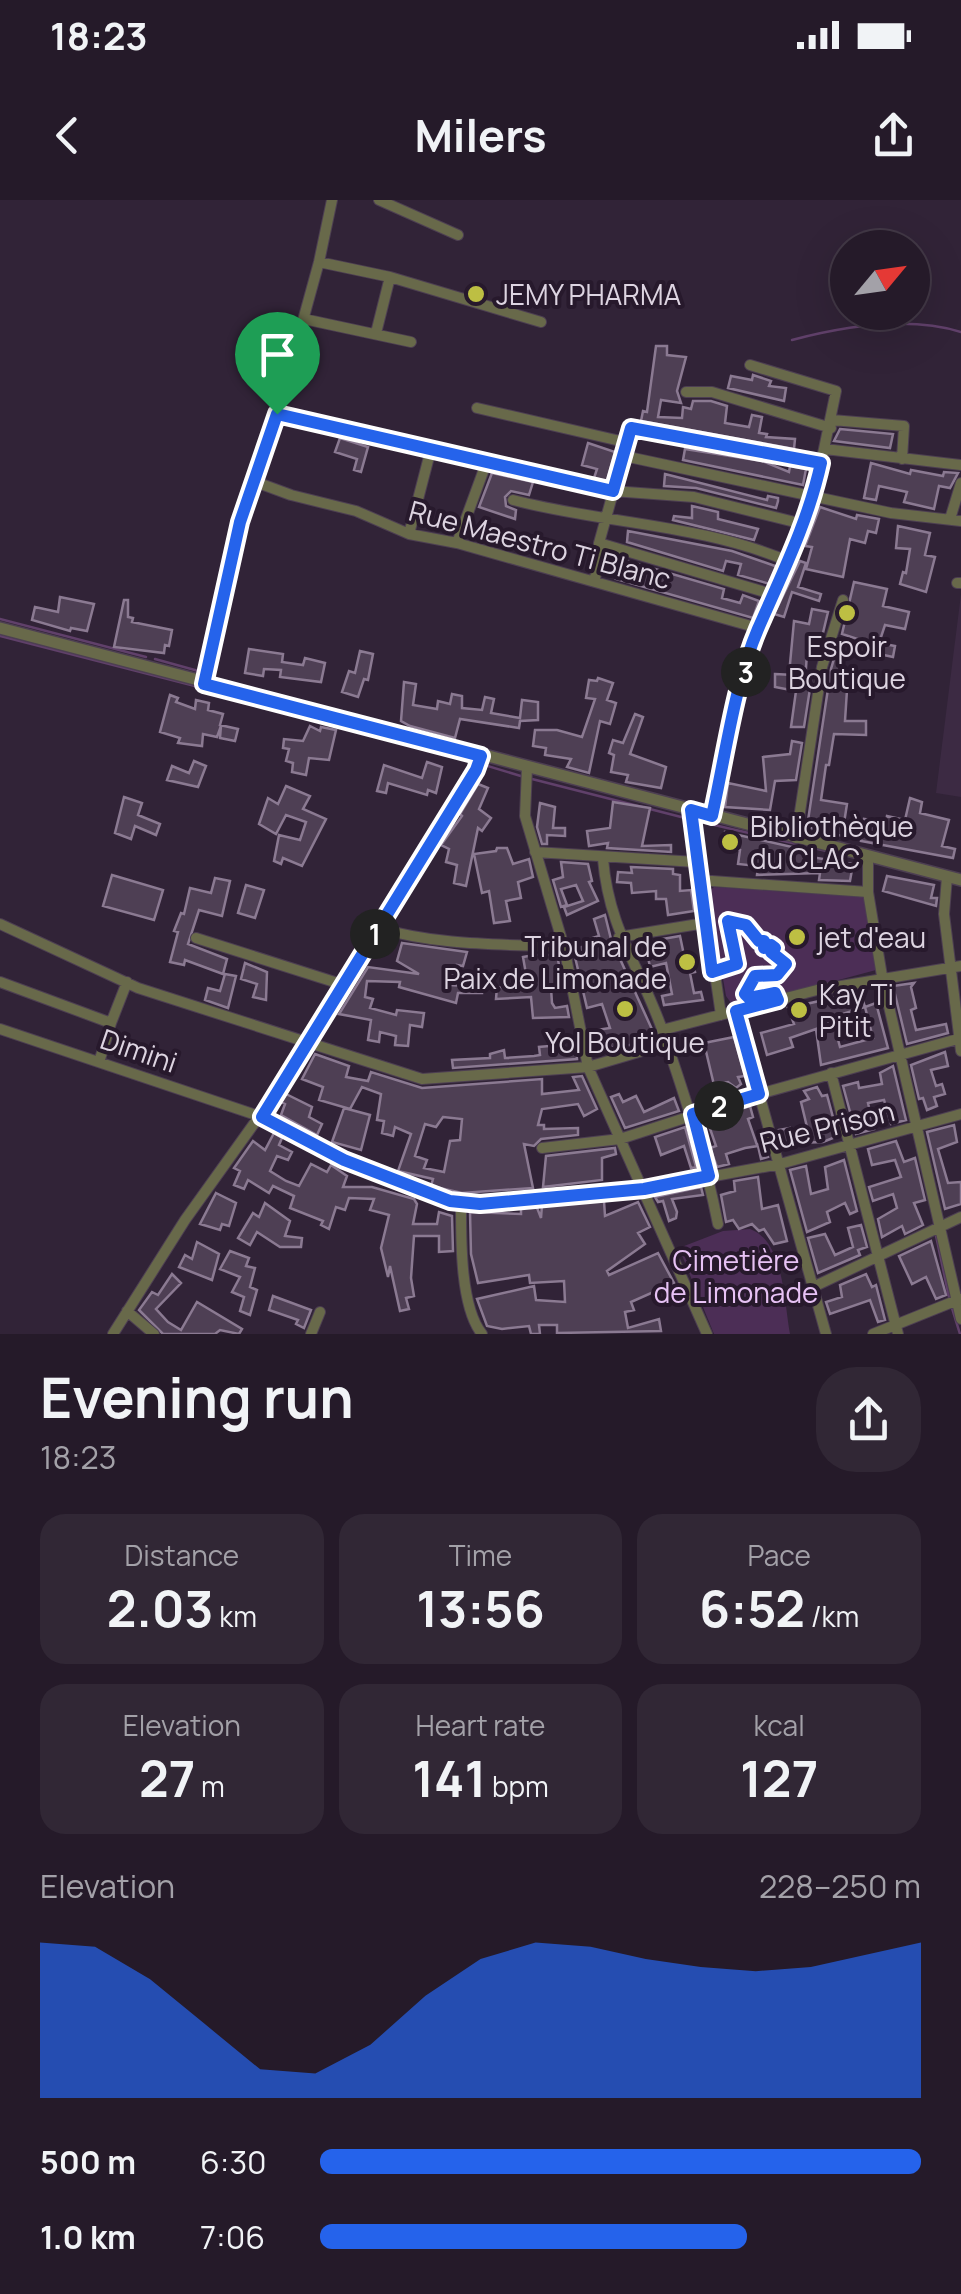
<!DOCTYPE html>
<meta charset="utf-8">
<style>
body{margin:0;font-family:Manrope,sans-serif;background:#312735;color:#f1f3f6;height:100vh;display:flex;flex-direction:column;font-size:38px;white-space:nowrap}
*{box-sizing:border-box;margin:0}
p{font-size:32px;color:#a3a1a8}
.icon{flex:none;width:55px;height:55px;fill:none;stroke:currentColor;stroke-width:2;stroke-linecap:round;stroke-linejoin:round}
.map{position:relative;height:1134px;overflow:hidden}
.sheet{display:flex;flex-direction:column;background:#251a29;flex:1}
.sheet>*{flex:none}
.needle{width:65px;rotate:61deg}
.tools{position:absolute;left:830px;top:30px;display:grid;gap:20px}
.tools a{display:grid;place-items:center;width:100px;height:100px;border-radius:50%;background:#251a29;box-shadow:0 10px 40px #0002,0 0 0 2px #423846;font-size:50px}
.pin{position:absolute;display:grid;place-items:center;width:85px;height:85px;color:#fff;margin:-102px -42px;border-radius:50% 50% 50% 0;rotate:-45deg;box-shadow:0 0 10px #0007}
.pin .icon{rotate:45deg}
.km{position:absolute;width:50px;height:50px;margin:-25px;border-radius:50%;background:#222;color:#fff;font-size:28px;line-height:50px;text-align:center}
.round{display:grid;place-items:center;flex:none;width:105px;height:105px;border-radius:40px;background:#312735}
.summary{display:flex;align-items:center;justify-content:space-between;height:170px;padding:0 40px}
h1{font-size:55px;font-weight:700;line-height:75px}
.metrics{display:grid;grid-template-columns:repeat(3,1fr);gap:15px;height:170px;padding:10px 40px}
.metrics div{display:grid;align-content:center;border-radius:25px;background:#312735;text-align:center}
.metrics b{font-size:50px;font-weight:700}
.metrics small{font-size:28px;font-weight:400}
.metrics p{font-size:28px}
.chart{height:280px;padding:20px 40px}
.chart p{display:flex;justify-content:space-between}
.chart svg{width:100%;height:180px;margin-top:10px;fill:#2563eb;opacity:.7}
ul{padding:0 40px;list-style:none;font-size:32px}
li{display:grid;grid-template-columns:160px 120px 1fr;align-items:center;height:75px}
li i{height:25px;border-radius:12px;background:#2563eb}
.status{display:flex;justify-content:space-between;align-items:center;height:70px;padding:0 50px;background:#251a29;direction:ltr}
.status svg{height:28px;fill:currentColor}
header{display:flex;justify-content:space-between;align-items:center;height:130px;padding:0 40px;background:#251a29;font-size:45px;font-weight:700}
.map>svg:first-child{display:block}
.built{fill:#3c2a43}
.green{fill:#4c2e56}
.lines{fill:none;stroke-linecap:round;stroke-linejoin:round}
.stream{stroke:#60406a;stroke-width:2.5}
.building{fill:#4e3f54;stroke:#8b7a92;stroke-width:2.5;fill-rule:evenodd}
.pedestrian-casing{stroke:#4d3f52;stroke-width:10}
.minor-casing{stroke:#4d3f52;stroke-width:12}
.tertiary-casing{stroke:#4d3f52;stroke-width:14}
.pedestrian{stroke:#68694a;stroke-width:8}
.minor{stroke:#68694a;stroke-width:10}
.tertiary{stroke:#68694a;stroke-width:11}
.route-casing{stroke:#fff;stroke-width:20}
.route{stroke:#2563eb;stroke-width:12}
.poi-dot{fill:#bdbf43;stroke:#27192c;stroke-width:4}
.labels{text-anchor:middle;dominant-baseline:central;stroke-width:8;stroke-linejoin:round;paint-order:stroke}
.poi-label{font-size:28px;fill:#ddd4e1;stroke:#27192c;text-anchor:start}
.street-label{font-size:28px;fill:#ddd4e1;stroke:#27192c}
.park-label{font-size:28px;fill:#e7c2f5;stroke:#27192c}
</style>
<div class="status"><b>18:23</b><svg viewBox="0 0 49 12"><path d="M0 12V9h3v3zM5 12V6h3v6zM10 12V3h3v9zM15 12V0h3v12zM26 1h20v11H26zM47 4h2v5h-2z"/></svg></div>
<header><svg class="icon" aria-label="back" viewBox="0 0 24 24"><path d="M15 5l-7 7 7 7"/></svg>Milers<svg class="icon" aria-label="share" viewBox="0 0 24 24"><path d="M12 15V3M7 8l5-5 5 5M5 13v7h14v-7"/></svg></header>
<div class="map">
<svg width="961" height="1134" viewBox="0 0 961 1134">
<rect width="100%" height="100%" fill="#312337"/>
<path class="built" d="M961 394V597L936 593Z"/>
<path class="green" d="M714 687 864 697 876 770 741 806 731 803 726 796 708 692Z
M750 1029C784 1041 784 1102 790 1134H714L679 1048 723 1031Z"/>
<g class="lines">
<path class="stream" d="M792 140C845 126 909 116 961 132
M0 419 146 457
M0 436 366 530
M155 459 202 472
M379 533 524 577
M532 579 689 619
M697 621 835 653
M935 1031 949 1097
M951 1105 960 1134"/>
</g>
<path class="building" d="M656 146H667V155L686 157 677 191 681 203 661 200 658 217 682 218 683 207 691 209 693 201H711L727 206 725 223 749 227 752 215 762 217 759 233 767 234 766 237 795 239 794 249 641 221 643 211 647 212Z
M753 175 771 181 769 186 786 188 784 201 728 188 731 176 752 180Z
M840 229 893 234 890 248 834 241Z
M340 238 368 247 361 272 354 270 357 259 335 252Z
M588 243 615 252 607 281 594 278 597 269 582 265Z
M685 249 762 261 789 272 790 266 806 269 803 285 683 260Z
M871 263 910 274 911 270 943 276 944 272 958 273 950 288 939 286 934 309 904 302 907 292 879 286 876 300 864 298Z
M492 273 533 282 529 295 511 291 505 297 506 306 516 310 515 319 479 307Z
M665 274 767 300 768 296 778 298V301L776 308 696 288 664 286Z
M692 306 718 312V319L758 329 754 340 673 320 674 316 692 318Z
M820 307 856 319 857 315 879 319 876 333 868 331 865 343 850 339 843 377 806 369 812 347 805 346Z
M898 326 930 333 925 355 935 357 926 392 900 384 903 372 906 373 910 349 896 348Z
M628 331 732 351 778 367 770 384 738 375 741 364 726 361 723 371 627 342Z
M607 355 724 389 722 398 740 403 743 395 759 401 753 418 616 379 618 374 605 371Z
M800 361 806 363 798 387 821 394 819 401 792 392 784 417 774 414Z
M854 382 887 389 883 406 909 412 905 429 885 425 879 443 895 446 893 457 865 451 867 442 842 434Z
M60 397 94 404 87 431 71 428 70 431 32 420 35 407 58 412Z
M124 400H128V417L133 418 132 422 172 430 169 446 165 445 164 453 114 447Z
M812 409 828 412 822 437 814 435 812 453H807L806 468 790 464 794 421 809 424Z
M838 445 842 490H847L845 521H866V535L834 534 829 565H826L821 600 847 604 842 636 807 627 831 469Z
M249 449 283 454 282 462 303 465 305 458 325 463 321 482 280 477 281 470 264 469 263 476 245 473Z
M360 451 373 454 368 480 364 479 358 497 342 492 349 471 355 473Z
M775 474 812 476 804 527H791L796 491 775 487Z
M598 478 613 483 607 500 616 503 610 524 600 521 589 573 567 567 571 559 545 555 546 548 533 546 535 530H557L582 537 595 499 586 498 589 480 597 481Z
M404 482 416 484 413 505 437 509 438 501 450 504 452 494 462 496V508L482 510 485 497 494 499 491 513 520 518 522 500 538 502V520L520 521 519 528 460 519 455 538 410 526 401 521Z
M170 495 178 498 176 502 195 509 196 500 209 503 208 510 223 514 220 525 238 529 235 541 220 538 221 526 217 537 203 534 202 546 178 543 180 538 160 532Z
M635 514 643 517 630 554 666 567 661 588 626 582 628 575 611 572 614 555 609 553 613 540 623 543Z
M310 526 320 531 321 527 336 530 329 560 309 558 306 575 292 572 293 563 286 561 289 549 283 548 284 539 303 541Z
M792 541 802 543 796 580 775 581 770 610 725 607 728 583 766 591 763 557 790 554Z
M194 561 206 566 198 587 167 580 172 566 189 573Z
M427 562 442 567 436 593 428 590 427 595 388 583 386 593 377 591 384 565 422 578Z
M478 584 488 588 479 609 491 618 482 631 478 628 466 686 454 683 457 665 446 662 449 649 441 645 462 616 460 614Z
M286 586 310 596 303 609 326 619 302 666 283 658 281 664 274 661 279 635 300 640 306 622 286 615 276 634 259 624 268 598 278 604Z
M124 597 142 603 138 615 160 624 156 635 135 626 131 639 115 633Z
M910 598 922 602 920 613 949 620 942 646 955 649 953 658 861 641 864 619 886 622 887 616 905 620Z
M613 602 650 608 642 646 671 645V652L607 648 608 643 589 646 587 631 610 628Z
M540 603 555 607 553 628H565V636L547 635V644H542L537 627Z
M725 632 810 651 811 657 853 664 850 681 819 680 820 673 757 675 758 666 738 664 740 650 723 648Z
M497 648H507L513 664 529 659 533 677 518 682 521 698 506 701 510 721 494 723 489 691 482 693 474 654 496 651Z
M561 662 588 664 592 681 589 682 598 701 567 715 564 707 583 701 576 685 561 689 567 705 561 707 553 680 563 677Z
M631 667 673 669V674L680 675V691L691 690 694 711 668 715 666 699H656V691L632 693 631 683 617 682 618 672 632 673Z
M112 675 163 690 154 720 103 706Z
M887 676 934 685 931 698H937L936 706 883 691Z
M215 678 230 681 222 716 199 710 188 744 227 759 223 774 185 760 184 765 170 762 178 732 174 731 181 713 184 714 190 688 211 693Z
M246 685 264 690 255 718 238 713Z
M605 715 611 739 655 836 613 851 609 842 592 844 590 831 610 828 602 804 587 808 575 757 583 753 581 747 591 746 589 739 599 736 594 719Z
M680 736 685 760 692 759 695 772 690 773 694 793 701 792 703 800 664 805 662 796 672 794 666 763 650 767 645 742Z
M402 743 467 752 463 766 457 765 458 776 451 777V785L482 787V793H458L456 803 399 787 400 782 367 781 365 797 373 799 370 808 396 815 397 810 424 813 422 827 410 825 408 846 395 845 396 836 380 832 379 842 368 840 371 820 339 814 368 767 419 774 397 761Z
M534 755H557L563 785 551 788 552 803 555 808 567 806 569 817 533 818 531 797 496 799 497 787 514 788 513 775 526 774 523 757Z
M245 763 267 772 266 800 253 797 257 784 241 779Z
M225 774 236 776 228 808 205 800 208 788 220 791Z
M914 783 911 787 916 808 911 810 916 830 946 824 948 833 907 844 893 786Z
M860 792 865 807 839 815 843 829 836 832 840 847 873 838 865 807 876 803 888 848 821 865 816 829 790 838 793 847 767 855 761 833 794 824 788 808Z
M734 837 745 876 738 877 741 884 736 888 728 882 714 885 704 843Z
M564 840 565 852 576 850 577 859 453 868 452 860 490 858V854L504 850 505 858 534 856 540 855 539 847 550 846 549 841Z
M945 852 948 866 931 870 936 886 942 884 945 894 934 897 937 906 927 910 923 898 919 899 911 865Z
M315 854 349 866 346 877 368 881 371 872 422 888 542 879V894L579 890 573 877 582 876 597 909 584 916 578 904 542 909 538 925H544V929L578 928V935L541 939 534 946 524 944 533 988 462 993 431 986 433 979 398 971 411 934 395 927 393 936 382 933 384 921 377 920 381 894 362 887 350 909 319 900 323 887 302 879ZM443 917 462 919 460 940 450 941 444 972 424 968 427 960 415 956 425 924 436 927Z
M893 866 906 920 891 924 884 900 868 903 874 929 856 934 843 886 858 882 859 888 882 884 880 873Z
M817 887 822 896 827 895 838 936 823 942 796 943 784 949 779 930 790 928 791 933 807 927 801 902 809 899 804 891Z
M286 894 312 907 309 917 322 924 317 935 281 915 285 904 281 902Z
M619 894 623 902 636 896 644 912 674 898 679 911 625 928 611 897Z
M750 906 753 917 748 919 757 945 764 943 768 957 761 959 758 946 745 948 726 954 729 964 717 967 710 948 716 946 707 920Z
M344 908 370 915 361 950 332 942Z
M954 925 957 942 938 949 948 983 961 982V1004L945 1009 927 932Z
M685 927 696 967 691 968 684 946 661 955 655 937Z
M274 933 282 938 279 945 292 952 288 960 277 956 270 971 286 981 299 986 311 964 327 972 331 965 347 976 343 987H372L414 999 417 1004 413 1024H437L439 1012 452 1016 453 1051 439 1052V1036H414L411 1078 414 1096 406 1098 409 1109 400 1111 390 1066 388 1077 381 1048 389 1015 370 1010 374 999 349 998 345 1010 336 1007 329 1029 321 1025 323 1021 290 1008 294 996 273 986 269 993 248 980 244 989 234 985 240 971 234 968 253 941 265 950Z
M896 941 904 962 915 958 925 1000 914 1003 923 1025 905 1034 902 1026 882 1037 878 1019 897 1008 893 994 873 1001 869 987 901 977 895 960 872 965 868 949Z
M615 948 616 954 602 958V980L543 987 546 956Z
M844 960 857 1011 850 1014 845 1003 827 1012 830 1022 807 1032 790 970 806 966 811 994 828 989 825 967Z
M758 977 762 1009 778 1005 787 1041 774 1044 764 1029 759 1031 752 1024 739 1029 733 1020 726 1022 721 995 735 991 734 981Z
M701 987 703 995 672 999 677 1012 676 1018 669 1021 663 1001 658 1002 655 997Z
M216 993 236 1003 229 1026 222 1024 220 1030 200 1024Z
M604 1001 605 1016 638 1002 650 1027 638 1033 645 1044 607 1071 609 1075 658 1053 674 1083 631 1102 634 1110 625 1112 628 1128 659 1119 661 1131 557 1133V1125H539L540 1134H531L529 1126 502 1129 487 1126 477 1099 534 1086 536 1100 565 1102 564 1081 530 1083 529 1075 478 1083 471 1054 470 1012 521 1014V1006L536 1005 541 1018 542 1005Z
M265 1003 290 1021 285 1036 302 1038 301 1047H280L257 1032 250 1045 238 1038 253 1013 259 1017Z
M861 1025 867 1047 858 1050 860 1055 818 1073 808 1038 825 1034 835 1055 853 1047 848 1028Z
M931 1041 946 1095 936 1099 926 1077 912 1084 899 1056Z
M197 1042 219 1054 212 1080 179 1067 185 1055 192 1059Z
M230 1051 249 1058 246 1066 255 1068 250 1087 257 1090 250 1115 240 1111 244 1097 232 1092 240 1077 220 1069Z
M172 1074 181 1083 156 1109 168 1122 181 1130 197 1102 242 1129 239 1134 220 1130 215 1134H163L139 1110 152 1092 158 1095Z
M866 1074 872 1087 876 1085 885 1120 878 1122 870 1100 830 1114 826 1102 842 1097 840 1085Z
M273 1096 311 1110 304 1128 296 1124 298 1120 269 1110Z"/>
<g class="lines">
<defs>
<path id="pedestrian" d="M712 772 737 764 728 723 737 721 759 741H764L766 750 771 745 775 748 771 752 787 764 777 775 755 777 745 794 749 798 775 793 778 800"/>
<path id="minor" d="M379 0 458 35
M319 62 390 77 541 122
M304 119 411 142
M376 133 390 77
M686 192H712L831 228
M477 208 629 243
M277 215 613 291 694 297 803 324
M832 220 904 226 902 259
M825 249 961 265
M624 256 891 313 961 321
M253 281 291 295 356 311 409 334 457 343 758 428
M513 300C605 324 702 324 790 362
M950 319 961 283
M409 334 431 249
M457 343 487 261
M599 343 775 395
M595 381 599 343 631 228 821 263
M957 383H961
M204 484 240 322 277 215 319 62 332 0
M527 568 525 616 564 747 588 867 707 1134
M691 610 721 815
M711 616 758 428 790 362 814 297 836 191 750 165
M796 638 822 467 843 400
M535 652 696 662
M868 656V692L882 776 961 1119
M603 659C609 731 641 768 663 832 685 896 705 958 718 1024
M947 677 944 714 961 851
M698 680 868 692
M0 724 138 788 422 879 588 867 666 844
M379 728C438 746 503 744 564 747
M619 737 705 723
M196 738 344 785
M0 782 111 823 100 859
M736 811 826 1134
M111 823 127 782
M0 829 262 917 344 959 422 993 461 1002 644 989 780 964 961 914
M662 830 817 790 961 766
M831 873 898 1134
M542 948 620 939 759 894 961 838
M461 1002C461 1038 460 1107 482 1134
M813 1087 961 1017
M127 1111 154 1134
M113 1134 185 1020 311 844 476 570
M311 1134 320 1112
M873 1134 960 1099"/>
<path id="tertiary" d="M0 428 961 680"/>
</defs>
<use href="#pedestrian" class="pedestrian-casing"/>
<use href="#minor" class="minor-casing"/>
<use href="#tertiary" class="tertiary-casing"/>
<use href="#pedestrian" class="pedestrian"/>
<use href="#minor" class="minor"/>
<use href="#tertiary" class="tertiary"/>
</g>
<g class="lines">
<defs>
<path id="route" d="M277 214 613 291 631 228 821 263C808 322 782 374 758 429 735 482 725 558 712 616L691 610 712 772 737 764 728 721 746 725 759 741H764V748L771 745 775 748 771 752 786 764 777 775 755 776 745 794 749 798 775 793 778 800 736 811 759 894 693 914 709 976 644 989 480 1004 450 1001 344 960 262 917 476 570 481 556 204 484 240 322Z"/>
</defs>
<use href="#route" class="route-casing"/>
<use href="#route" class="route"/>
</g>
<g class="poi-dot">
<circle cx="476" cy="94" r="10"/>
<circle cx="847" cy="413" r="10"/>
<circle cx="730" cy="642" r="10"/>
<circle cx="797" cy="737" r="10"/>
<circle cx="687" cy="762" r="10"/>
<circle cx="625" cy="809" r="10"/>
<circle cx="799" cy="810" r="10"/>
</g>
<g class="labels">
<g class="poi-label">
<text x="496" y="94">JEMY PHARMA</text>
<text x="847" y="446" text-anchor="middle">Espoir<tspan x="847" dy="32">Boutique</tspan></text>
<text x="750" y="626">Bibliothèque<tspan x="750" dy="32">du CLAC</tspan></text>
<text x="817" y="737">jet d'eau</text>
<text x="667" y="746" text-anchor="end">Tribunal de<tspan x="667" dy="32">Paix de Limonade</tspan></text>
<text x="819" y="794">Kay Ti<tspan x="819" dy="32">Pitit</tspan></text>
<text x="625" y="842" text-anchor="middle">Yol Boutique</text>
</g>
<g class="street-label">
<text transform="translate(540 344) rotate(15)">Rue Maestro Ti Blanc</text>
<text transform="translate(139 850) rotate(19)">Dimini</text>
<text transform="translate(827 926) rotate(-14)">Rue Prison</text>
</g>
<g class="park-label">
<text x="736" y="1060">Cimetière<tspan x="736" dy="32">de Limonade</tspan></text>
</g>
</g>
</svg>
<div class="tools">
<a><svg class="needle" viewBox="-14 -14 28 28"><path d="M0-13l5 13h-10z" fill="#e53935"/><path d="M0 13l5-13h-10z" fill="#a3a1a8"/></svg></a>
</div>
<div class="pin" style="left:277px;top:214px;background:#1e9e55"><svg class="icon" aria-label="arrive" viewBox="0 0 24 24"><path d="M6 21V4h12l-3 4 3 4H6"/></svg></div>
<b class="km" style="left:375px;top:734px">1</b>
<b class="km" style="left:719px;top:906px">2</b>
<b class="km" style="left:746px;top:472px">3</b>
</div>
<section class="sheet">
<div class="summary"><div><h1>Evening run</h1><p>18:23</p></div><a class="round"><svg class="icon" aria-label="share" viewBox="0 0 24 24"><path d="M12 15V3M7 8l5-5 5 5M5 13v7h14v-7"/></svg></a></div>
<div class="metrics">
<div><p>Distance</p><b>2.03<small> km</small></b></div>
<div><p>Time</p><b>13:56</b></div>
<div><p>Pace</p><b>6:52<small> /km</small></b></div>
</div>
<div class="metrics">
<div><p>Elevation</p><b>27<small> m</small></b></div>
<div><p>Heart rate</p><b>141<small> bpm</small></b></div>
<div><p>kcal</p><b>127</b></div>
</div>
<div class="chart"><p><span>Elevation</span>228–250 m</p>
<svg viewBox="0 0 160 44" preserveAspectRatio="none"><path d="M0 44V6L10 7L20 15L30 26L40 37L50 38L60 31L70 19L80 10L90 6L100 7L110 10L120 12L130 13L140 12L150 9L160 6V44z"/></svg>
</div>
<ul>
<li><b>500 m</b>6:30<i style="width:100%"></i></li>
<li><b>1.0 km</b>7:06<i style="width:71%"></i></li>
</ul>
</section>
